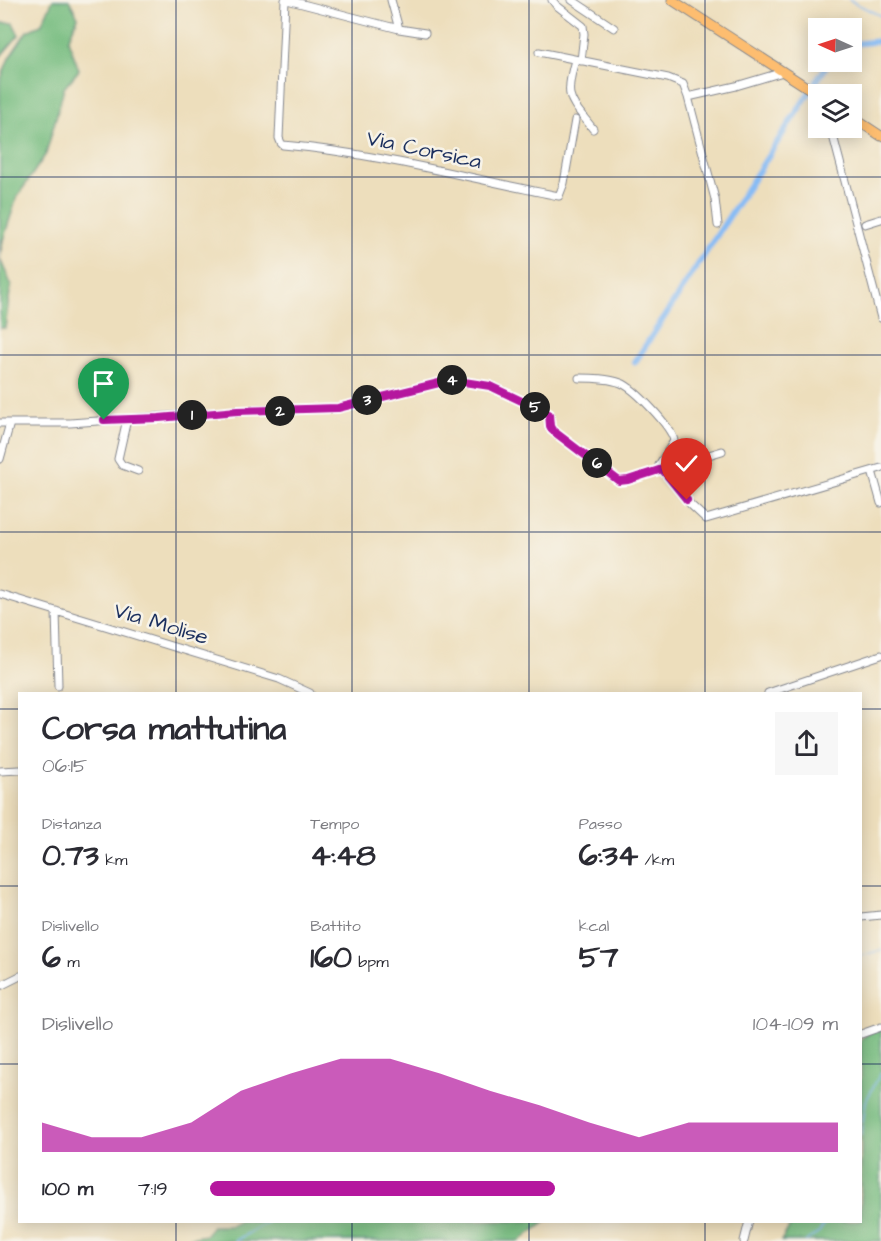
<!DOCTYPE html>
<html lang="it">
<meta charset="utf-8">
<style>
body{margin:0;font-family:"Architects Daughter",sans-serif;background:#f7f7f7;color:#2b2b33;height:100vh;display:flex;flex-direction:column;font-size:22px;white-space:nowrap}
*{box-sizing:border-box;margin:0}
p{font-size:20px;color:#7c7c81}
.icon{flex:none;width:33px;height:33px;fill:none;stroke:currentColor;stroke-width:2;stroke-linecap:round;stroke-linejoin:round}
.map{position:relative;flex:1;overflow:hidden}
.side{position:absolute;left:18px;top:692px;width:844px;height:531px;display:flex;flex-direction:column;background:#fff;border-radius:0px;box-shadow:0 3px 15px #0003}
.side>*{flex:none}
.needle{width:39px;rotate:273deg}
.buttons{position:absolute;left:808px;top:18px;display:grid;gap:12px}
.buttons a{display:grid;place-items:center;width:54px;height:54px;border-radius:0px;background:#fff;box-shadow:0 3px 15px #0003;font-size:30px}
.pin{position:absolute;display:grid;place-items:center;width:51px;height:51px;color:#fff;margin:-62px -26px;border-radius:50% 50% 50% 0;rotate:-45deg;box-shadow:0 0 6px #0007}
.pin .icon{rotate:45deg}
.km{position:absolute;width:30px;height:30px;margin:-15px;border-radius:50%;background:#222;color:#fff;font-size:16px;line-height:30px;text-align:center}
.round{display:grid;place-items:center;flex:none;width:63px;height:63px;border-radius:0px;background:#f7f7f7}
.summary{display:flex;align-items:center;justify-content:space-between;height:102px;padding:0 24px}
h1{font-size:33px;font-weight:700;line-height:45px}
.figures{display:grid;grid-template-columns:repeat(3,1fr);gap:9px;height:102px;padding:6px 24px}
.figures div{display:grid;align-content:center}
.figures b{font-size:30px;font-weight:700}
.figures small{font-size:16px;font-weight:400}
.figures p{font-size:16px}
.chart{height:168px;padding:12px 24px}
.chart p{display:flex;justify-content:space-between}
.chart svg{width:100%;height:108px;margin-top:6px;fill:#b5179e;opacity:.7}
ul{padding:0 24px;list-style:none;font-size:20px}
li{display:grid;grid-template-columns:96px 72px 1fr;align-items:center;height:45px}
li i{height:15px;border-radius:8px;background:#b5179e}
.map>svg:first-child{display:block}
.forest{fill:#79be82;stroke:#4a7670;stroke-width:1.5}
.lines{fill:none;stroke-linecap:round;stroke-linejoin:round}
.stream{stroke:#86bbf5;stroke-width:1.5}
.canal{stroke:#86bbf5;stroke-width:6}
.minor-casing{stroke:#84868d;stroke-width:9}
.major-casing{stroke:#84868d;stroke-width:11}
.minor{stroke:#fff;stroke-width:7}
.major{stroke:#fdbd6f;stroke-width:9}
.route-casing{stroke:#fff;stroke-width:12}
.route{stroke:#b5179e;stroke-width:8}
.grid{fill:none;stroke:#1b2f5e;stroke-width:1.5;stroke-opacity:0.55}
.labels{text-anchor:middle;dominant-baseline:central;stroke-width:5;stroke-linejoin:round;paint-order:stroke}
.street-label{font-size:22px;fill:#1b2f5e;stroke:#f7f3e8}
</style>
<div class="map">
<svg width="881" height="1241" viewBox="0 0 881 1241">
<rect width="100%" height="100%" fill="#f7f3e8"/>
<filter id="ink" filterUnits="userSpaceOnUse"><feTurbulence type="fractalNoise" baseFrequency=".0167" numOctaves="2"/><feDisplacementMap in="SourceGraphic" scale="12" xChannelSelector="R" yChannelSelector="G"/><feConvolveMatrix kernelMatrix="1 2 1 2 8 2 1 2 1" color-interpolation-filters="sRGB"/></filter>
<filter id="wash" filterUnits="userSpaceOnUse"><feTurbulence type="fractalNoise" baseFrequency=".008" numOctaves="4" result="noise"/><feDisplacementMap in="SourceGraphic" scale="24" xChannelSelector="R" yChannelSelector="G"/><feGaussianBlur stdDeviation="1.35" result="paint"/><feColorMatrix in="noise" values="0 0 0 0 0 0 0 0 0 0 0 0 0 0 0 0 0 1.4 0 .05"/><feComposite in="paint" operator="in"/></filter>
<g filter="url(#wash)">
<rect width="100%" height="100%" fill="#eddebc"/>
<path class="forest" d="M53 0H69L78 17 68 40 79 70 64 88 46 154 17 197 3 240 0 259 11 284 5 328H0V81L9 58 27 31 41 25Z
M0 23H13L19 35 0 57Z
M881 1029V1241H781L793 1221H861V1039L872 1031Z
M240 1221H547L519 1241H173L206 1235 212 1226H231Z"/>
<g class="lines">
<path class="stream" d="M849 0 881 16
M861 956 881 950
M861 1135 866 1101 881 1072
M235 1241 269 1221
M806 1241 819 1232 826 1221"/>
<path class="canal" d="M852 44 881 41
M635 362 829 62"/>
</g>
</g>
<g filter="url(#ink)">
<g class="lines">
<defs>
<path id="minor" d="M285 0 279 138 281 143 283 145C377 153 467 178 559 196L564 183 575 120
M287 0 399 29 425 33
M391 0 399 29
M552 0 556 5 583 26 584 34 581 61
M572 0 614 28
M539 52 668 78 683 84 688 97 736 86 783 72
M575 60C564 99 569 98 593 129
M688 97 715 199 718 225
M831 128 881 318
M865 224 881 219
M579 378C592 378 608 378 621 383 634 388 672 427 674 441L659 465
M127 419 118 459 122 465 138 471
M0 423H10
M0 459 10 423H70L237 411 338 408 451 380 490 386 549 414 550 426 552 430 619 481 628 480 662 469 691 505 706 519 881 468
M662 469 722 451
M872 471 881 503
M0 594 279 679 310 693
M56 611 58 686
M768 693 881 655
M0 771 20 770
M861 917 881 915
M0 986 20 976
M861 1034 881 1027
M744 1241 749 1221"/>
<path id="major" d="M672 0 819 95
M852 117 881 136"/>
</defs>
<use href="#minor" class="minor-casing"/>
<use href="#major" class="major-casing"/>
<use href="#minor" class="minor"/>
<use href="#major" class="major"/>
</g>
</g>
<g class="lines" filter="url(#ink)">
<defs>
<path id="route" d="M104 420 159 418 237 411 338 408 451 380 490 386 549 414 550 426 552 430 619 481 628 480 662 469 687 500"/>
</defs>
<use href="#route" class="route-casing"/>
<use href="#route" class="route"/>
</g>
<path class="grid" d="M176 0V693M352 0V693M529 0V693M705 0V693M0 177H881M0 355H881M0 532H881M0 709H20M861 709H881M0 886H20M861 886H881M0 1064H20M861 1064H881M176 1221V1241M352 1221V1241M529 1221V1241M705 1221V1241"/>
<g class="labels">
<g class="street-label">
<text transform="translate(424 150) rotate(12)">Via Corsica</text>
<text transform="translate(161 624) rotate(17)">Via Molise</text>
</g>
</g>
</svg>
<div class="buttons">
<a><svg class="needle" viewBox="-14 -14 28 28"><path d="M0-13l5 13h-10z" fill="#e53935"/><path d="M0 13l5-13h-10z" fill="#7c7c81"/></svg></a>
<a><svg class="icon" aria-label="layers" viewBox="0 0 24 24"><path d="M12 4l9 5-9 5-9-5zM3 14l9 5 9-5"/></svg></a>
</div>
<div class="pin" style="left:104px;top:420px;background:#1e9e55"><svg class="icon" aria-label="arrive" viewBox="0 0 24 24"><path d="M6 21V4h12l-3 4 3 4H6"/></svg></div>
<div class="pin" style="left:687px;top:500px;background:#d93025"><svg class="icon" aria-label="check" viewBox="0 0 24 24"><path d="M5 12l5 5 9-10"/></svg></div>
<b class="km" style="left:192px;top:415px">1</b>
<b class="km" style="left:280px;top:411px">2</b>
<b class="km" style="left:367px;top:400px">3</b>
<b class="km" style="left:452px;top:380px">4</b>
<b class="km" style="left:535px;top:407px">5</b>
<b class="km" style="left:597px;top:463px">6</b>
<section class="side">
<div class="summary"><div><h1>Corsa mattutina</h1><p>06:15</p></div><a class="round"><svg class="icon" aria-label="share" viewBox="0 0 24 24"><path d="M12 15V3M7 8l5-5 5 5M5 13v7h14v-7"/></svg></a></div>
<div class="figures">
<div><p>Distanza</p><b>0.73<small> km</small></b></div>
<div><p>Tempo</p><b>4:48</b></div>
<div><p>Passo</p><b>6:34<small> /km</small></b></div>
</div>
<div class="figures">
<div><p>Dislivello</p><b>6<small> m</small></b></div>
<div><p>Battito</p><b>160<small> bpm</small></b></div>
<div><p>kcal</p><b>57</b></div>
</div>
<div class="chart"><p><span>Dislivello</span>104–109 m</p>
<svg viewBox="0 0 160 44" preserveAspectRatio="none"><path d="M0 44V32L10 38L20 38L30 32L40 19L50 12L60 6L70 6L80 12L90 19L100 25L110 32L120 38L130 32L140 32L150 32L160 32V44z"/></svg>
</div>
<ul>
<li><b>100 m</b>7:19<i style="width:55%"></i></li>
</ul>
</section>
</div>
